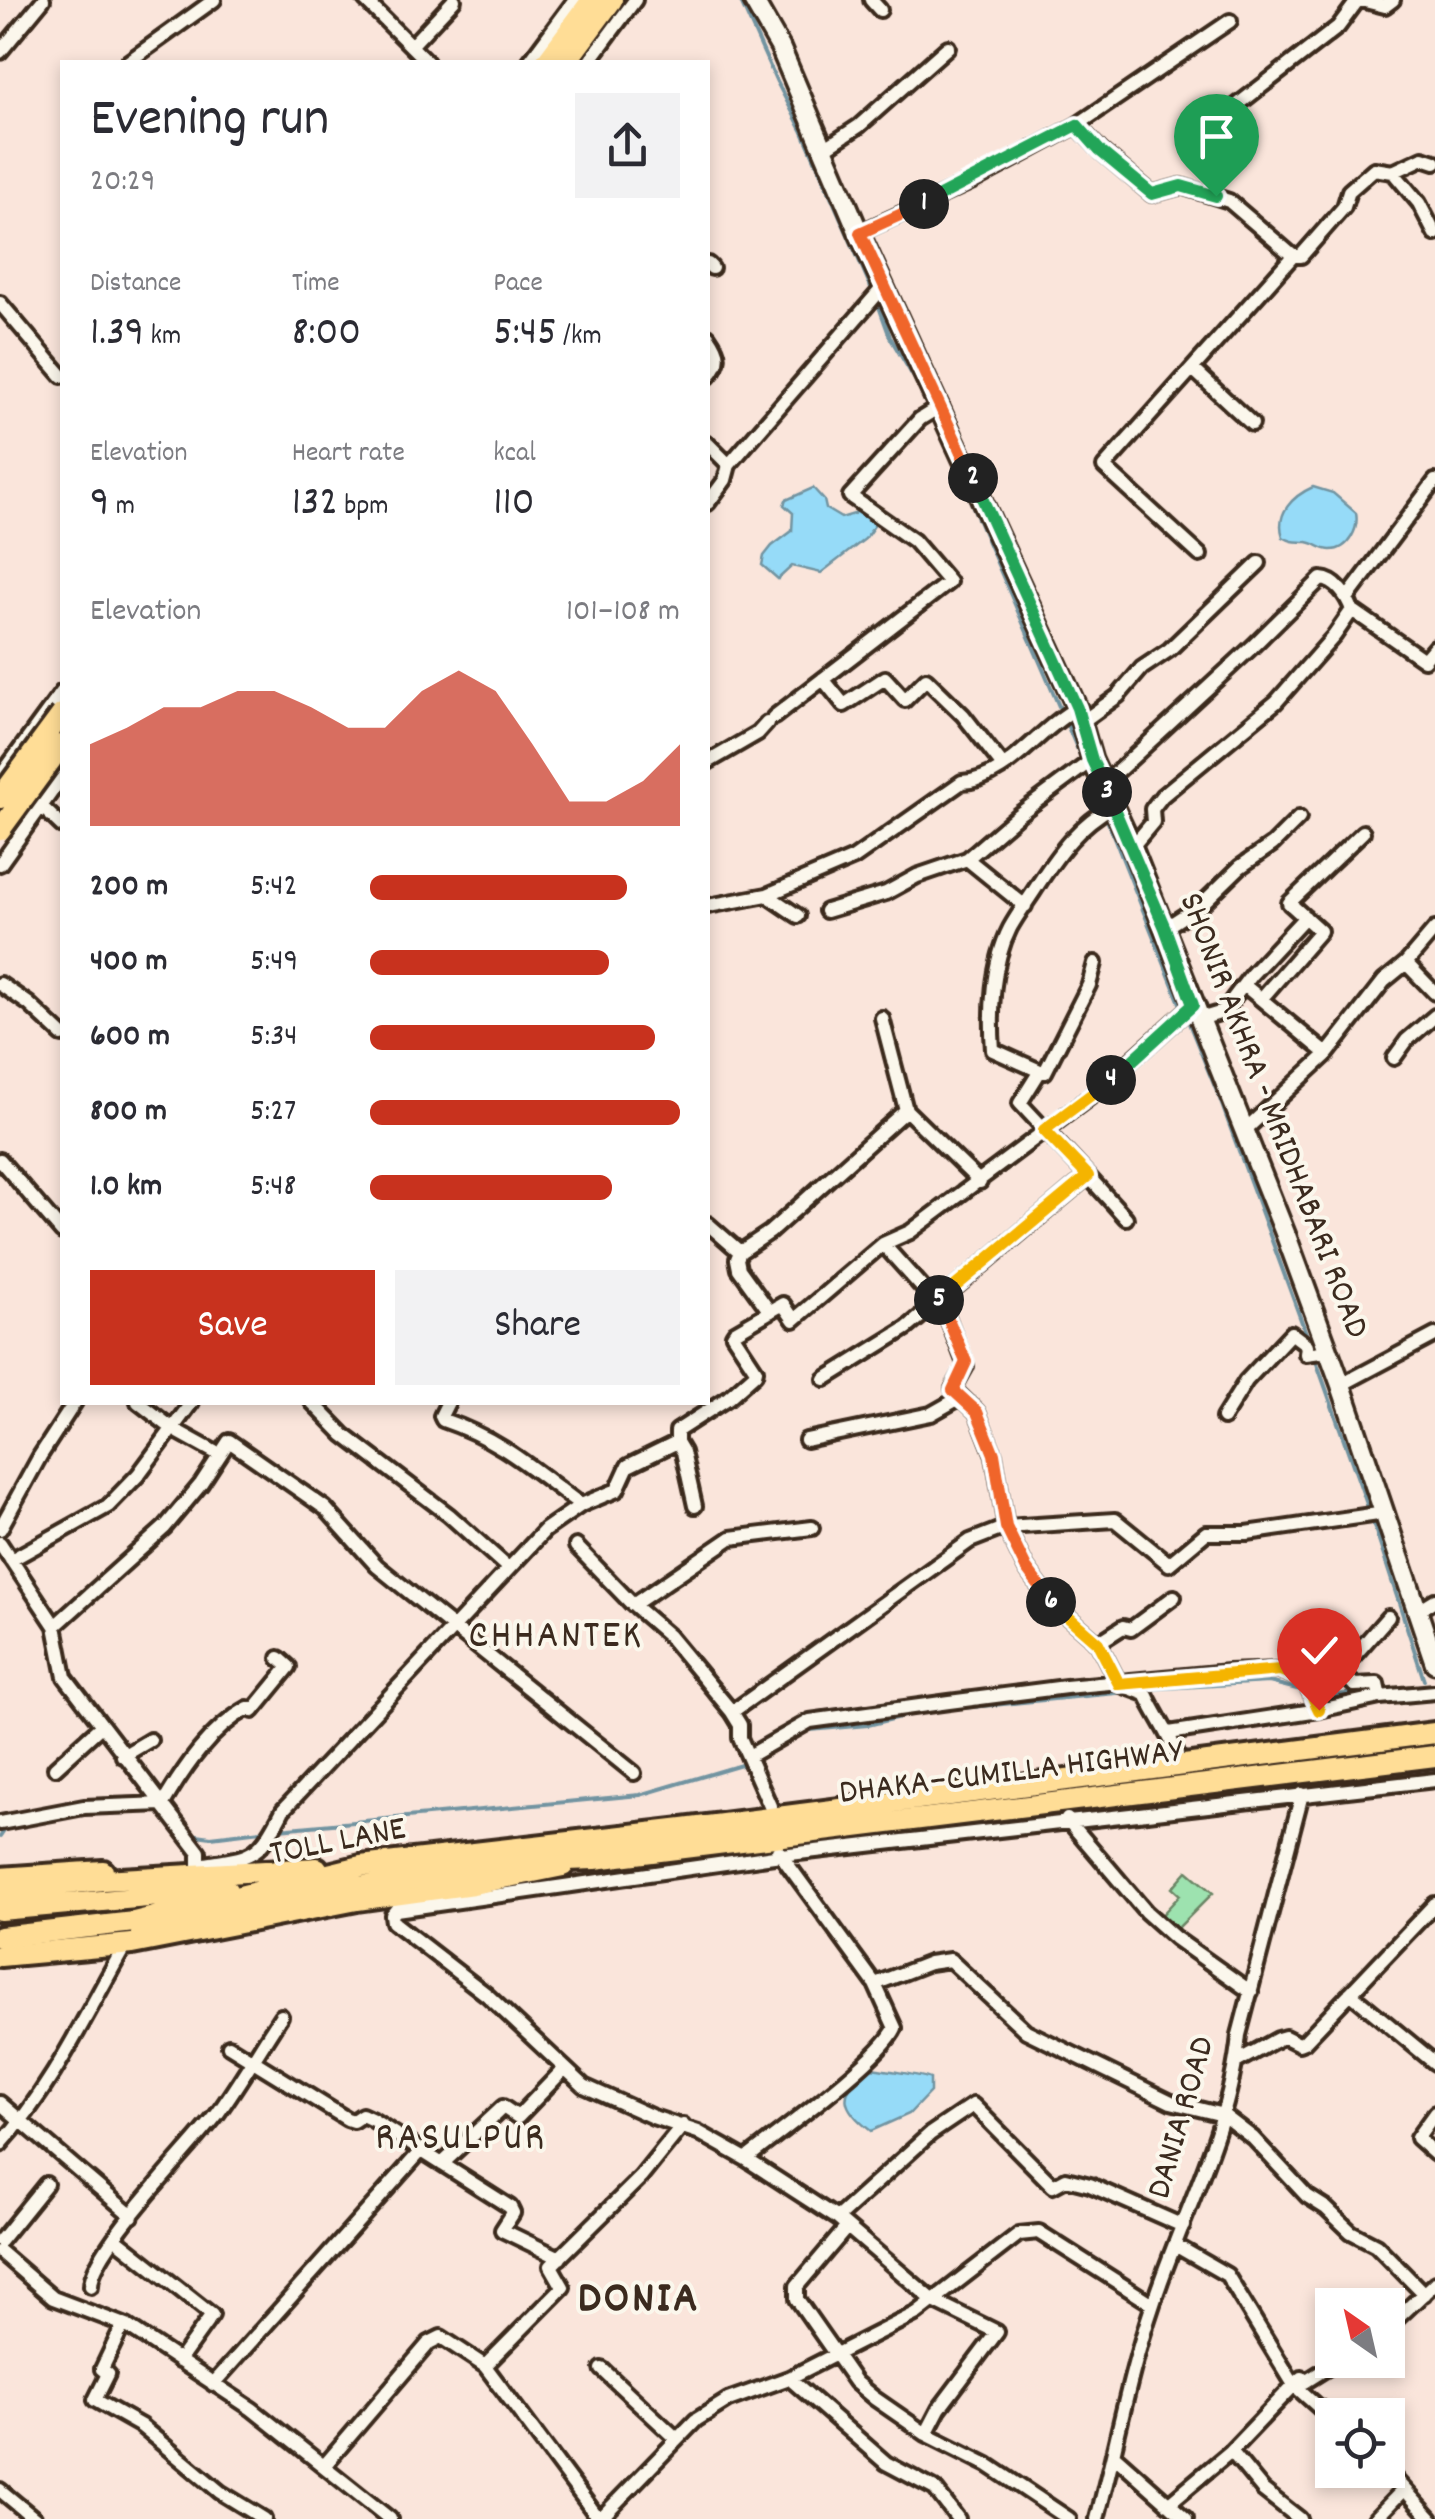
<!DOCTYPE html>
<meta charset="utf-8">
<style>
body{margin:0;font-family:Dekko,sans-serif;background:#f2f2f3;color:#2b2b33;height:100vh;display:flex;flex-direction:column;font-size:38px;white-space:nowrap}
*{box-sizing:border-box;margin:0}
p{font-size:32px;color:#7c7c81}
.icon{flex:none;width:55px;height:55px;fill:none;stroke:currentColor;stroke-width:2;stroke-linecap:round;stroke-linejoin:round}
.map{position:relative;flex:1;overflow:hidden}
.sheet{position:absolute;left:60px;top:60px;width:650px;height:1345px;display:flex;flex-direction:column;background:#fff;border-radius:0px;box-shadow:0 5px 15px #0003}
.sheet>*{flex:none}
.needle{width:65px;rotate:326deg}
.tools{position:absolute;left:1315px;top:2288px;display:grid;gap:20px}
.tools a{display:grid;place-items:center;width:90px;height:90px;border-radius:0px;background:#fff;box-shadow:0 5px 15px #0003;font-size:50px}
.pin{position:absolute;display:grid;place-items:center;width:85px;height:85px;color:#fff;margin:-102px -42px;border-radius:50% 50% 50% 0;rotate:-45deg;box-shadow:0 0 10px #0007}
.pin .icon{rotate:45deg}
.km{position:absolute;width:50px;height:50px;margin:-25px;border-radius:50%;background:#222;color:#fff;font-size:28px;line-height:50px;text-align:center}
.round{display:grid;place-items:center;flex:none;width:105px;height:105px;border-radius:0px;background:#f2f2f3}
.headline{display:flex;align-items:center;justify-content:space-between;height:170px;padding:0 30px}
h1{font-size:55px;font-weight:600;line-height:75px}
.figures{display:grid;grid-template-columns:repeat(3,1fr);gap:15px;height:170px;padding:10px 30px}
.figures div{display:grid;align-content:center}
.figures b{font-size:42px;font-weight:600}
.figures small{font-size:28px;font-weight:400}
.figures p{font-size:28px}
.chart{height:280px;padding:20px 30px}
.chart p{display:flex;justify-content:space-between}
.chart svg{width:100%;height:180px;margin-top:10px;fill:#c8321e;opacity:.7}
.cta{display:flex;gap:20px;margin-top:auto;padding:20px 30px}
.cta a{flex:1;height:115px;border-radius:0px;background:#c8321e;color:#fff;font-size:40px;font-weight:600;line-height:115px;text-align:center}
.cta a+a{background:#f2f2f3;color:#2b2b33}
ul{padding:0 30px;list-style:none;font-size:32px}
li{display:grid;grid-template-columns:160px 120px 1fr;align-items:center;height:75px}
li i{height:25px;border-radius:12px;background:#c8321e}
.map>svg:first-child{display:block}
.green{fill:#9de2af;stroke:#6c8666;stroke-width:2.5}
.water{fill:#96dbf8;stroke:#7294a1;stroke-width:2.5}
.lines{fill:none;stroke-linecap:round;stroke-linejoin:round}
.stream{stroke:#7294a1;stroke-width:4}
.minor-casing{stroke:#3b2a1e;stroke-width:20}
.secondary-casing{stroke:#3b2a1e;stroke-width:25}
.primary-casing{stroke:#3b2a1e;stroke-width:28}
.trunk-casing{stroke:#3b2a1e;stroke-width:28}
.minor{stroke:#fbf7ec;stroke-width:12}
.secondary{stroke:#fbf7ec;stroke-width:18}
.primary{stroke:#ffdd96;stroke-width:20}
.trunk{stroke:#ffdd96;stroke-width:20}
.primary-bridge-casing{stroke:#3b2a1e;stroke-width:28;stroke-linecap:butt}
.primary-bridge{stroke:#ffdd96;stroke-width:20}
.split-1-casing{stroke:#fff;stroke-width:20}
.split-2-casing{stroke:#fff;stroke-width:20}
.split-3-casing{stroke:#fff;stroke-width:20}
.split-4-casing{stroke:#fff;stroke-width:20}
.split-5-casing{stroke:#fff;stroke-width:20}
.split-6-casing{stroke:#fff;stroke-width:20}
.split-7-casing{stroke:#fff;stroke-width:20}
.split-1{stroke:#22a559;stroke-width:12}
.split-2{stroke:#f0652b;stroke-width:12}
.split-3{stroke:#22a559;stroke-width:12}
.split-4{stroke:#22a559;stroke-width:12}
.split-5{stroke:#f5b400;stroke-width:12}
.split-6{stroke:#f0652b;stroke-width:12}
.split-7{stroke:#f5b400;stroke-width:12}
.labels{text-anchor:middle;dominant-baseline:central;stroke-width:8;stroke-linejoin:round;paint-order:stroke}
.street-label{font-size:35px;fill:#3b2a1e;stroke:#fbf7ec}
.quarter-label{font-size:40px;letter-spacing:2.5px;fill:#3b2a1e;stroke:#fbf7ec}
.district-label{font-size:45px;font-weight:bold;letter-spacing:2.5px;fill:#3b2a1e;stroke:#fbf7ec}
</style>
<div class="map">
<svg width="1435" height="2519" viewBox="0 0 1435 2519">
<rect width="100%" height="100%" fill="#fae5db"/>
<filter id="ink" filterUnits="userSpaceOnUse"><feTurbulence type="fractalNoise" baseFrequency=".01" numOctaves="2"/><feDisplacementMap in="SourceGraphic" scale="20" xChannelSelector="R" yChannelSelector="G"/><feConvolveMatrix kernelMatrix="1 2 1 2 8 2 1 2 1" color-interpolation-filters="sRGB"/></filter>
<g filter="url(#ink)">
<path class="green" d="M1187 1871 1213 1893 1174 1932 1158 1919 1180 1895 1172 1888Z"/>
<path class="water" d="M1313 487 1333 493 1356 513C1359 528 1349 550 1331 550 1322 550 1316 543 1307 542 1297 541 1293 543 1283 537 1275 513 1293 496 1313 487Z
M813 488 824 500 826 509 841 518 854 514 863 505 878 520 865 539 821 573 792 566 778 579 762 565 764 556 772 546 792 531 793 513 784 505 786 500Z
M867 2068C875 2068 925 2076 930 2079V2092L909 2114 871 2131C840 2107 838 2094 867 2068Z"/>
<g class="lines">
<path class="stream" d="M740 0 776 80 802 130 873 292
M877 301 890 337 924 395
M938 426 1061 711
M1065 720 1083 762
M1086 771 1103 808
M1106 817 1182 1008
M1186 1016 1220 1099 1308 1339
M1315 1358 1368 1507 1424 1680
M1146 1689 1269 1682 1305 1691
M1384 1690 1424 1686
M1314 1693 1327 1696 1374 1691
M791 1739 810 1730 868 1725 921 1712 1127 1692
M279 1829 640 1795 748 1763
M190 1834 211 1837 269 1830
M0 1837 6 1828 76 1815"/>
<defs>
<path id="minor" d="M365 0 427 62
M871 0 880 10
M1361 0 1385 6 1393 0
M411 46 454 0
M0 52 43 0
M128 62 214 0
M529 62 575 0
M589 62 635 0
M1231 110 1338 27 1358 0
M1077 125 1101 151 1152 194 1181 186 1229 201 1293 256H1301L1344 207 1349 191 1374 169 1393 172 1423 158 1435 162
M824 149 859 126 948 47
M1393 172 1419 203 1435 234
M859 233 973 181 1077 125 1230 21
M708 264 712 268
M0 303 62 376
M708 336C720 353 722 361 708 377
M1194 370 1252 424
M708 444 729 465
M708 503 725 480 729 465 884 286
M1200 555 1104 467 1293 256
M1348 597 1435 481
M823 679 844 705 885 678 905 700 926 679 963 715 1003 766
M774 717 949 582 914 541 850 496 920 419 941 406
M1082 722 1118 696 1142 668 1169 650 1259 563
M708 762 758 733 767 723
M0 777 62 692
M1104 784 1252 647 1321 579C1336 580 1347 596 1352 610L1424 660 1435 647
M41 806 62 826
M1132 847 1153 822 1152 809 1162 796 1276 702 1334 636 1352 610
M967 859 1025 906
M0 864 62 777
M767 895 798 916
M708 906 767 895 854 858 962 782C1007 780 1038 729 1077 708
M826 911 886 893 917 876 967 859 1018 815 1092 760
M1165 928 1202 904 1240 867 1273 844 1299 818
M1406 963 1435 993
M0 984 29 1004 62 1035
M1244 985 1327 1054
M1261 999 1320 931 1289 903 1363 832
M882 1018 906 1110 980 1182
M1200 1019 1223 1012 1251 975 1305 917
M1394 1058 1407 1040 1435 1016
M1040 1071 993 1050C990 1012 992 963 1010 928 1018 913 1030 898 1039 883 1060 851 1079 825 1113 806
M1245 1130 1327 1054 1384 981 1406 963 1435 929
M0 1160 62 1232
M1088 1176 1126 1218
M708 1224 740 1252
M883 1244 946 1314 966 1366 953 1389 977 1412 994 1455 1006 1527 1026 1568 1051 1602 1098 1643 1119 1684 1146 1694C1156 1716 1169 1732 1177 1754
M770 1312 739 1269 737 1259 740 1252 770 1232 906 1110
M825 1379 907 1328 1088 1176 1020 1103 1040 1071 1045 1072 1089 985 1095 963
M1341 1385 1435 1335
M138 1402 173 1429 220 1455
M312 1402 344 1435 449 1515 508 1568
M448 1402 441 1416 443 1420C502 1440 532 1469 581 1505
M1223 1418 1246 1381 1291 1333 1307 1345 1306 1354 1328 1351
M806 1440 931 1414 961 1397
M677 1442 683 1452 695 1506
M0 1529 40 1456 75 1402
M0 1543 55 1626 65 1677 199 1852V1865C252 1856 257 1861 283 1810L545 1530 581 1505 617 1490 628 1466 677 1442V1431L728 1398 755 1374 756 1370 733 1335 735 1332 783 1304 794 1320 883 1244 910 1232 1094 1094 1193 1005
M576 1546 633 1605 669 1636 732 1712
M11 1560 108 1506 138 1475 192 1402
M633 1605 731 1538 812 1528
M1417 1611 1435 1600
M55 1626 165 1527 201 1484 229 1441 325 1508 377 1566 634 1773
M1098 1643 1123 1627 1131 1629 1174 1597
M1337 1668 1353 1657 1388 1617
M1305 1680 1337 1668 1354 1685 1377 1684 1380 1697
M1319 1710 1380 1697 1435 1692
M123 1756 150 1740
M749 1756 810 1721 949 1702 1066 1687 1228 1672 1280 1670 1305 1680 1319 1710 1169 1733
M55 1768 101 1726
M770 1806 740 1738V1725L732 1712 970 1541 1006 1527 1115 1520 1169 1564 1206 1533H1247L1385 1513
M1067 1819 1146 1912 1175 1938 1251 1992
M0 1823 84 1807 163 1804C184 1768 210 1729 248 1708L253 1711 289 1667 279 1658
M875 1984 929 1963 950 1960 1026 2031 1171 2102 1223 2115 1253 2138 1307 2196 1326 2208 1351 2232 1376 2245 1424 2294
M1350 1993 1435 2063
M229 2046 347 2119 353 2121 362 2115 373 2120 510 2207 513 2213 502 2230 560 2258
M1236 2062 1278 2039 1285 2037 1299 2044 1304 2042 1435 1904
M0 2103 132 2216
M1435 2113 1417 2138 1435 2154
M0 2145C53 2087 87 2012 126 1944
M746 2159C778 2133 881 2059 895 2028L875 1984 778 1851
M442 2164 503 2107 518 2117 565 2068
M837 2218 930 2134 973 2105 1053 2186 1066 2179 1090 2185 1183 2226
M847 2227 797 2286V2299L855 2382 874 2398 926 2434 988 2465 1069 2519
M116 2239 212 2315 179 2361
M0 2241 46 2184
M1175 2245 1227 2275 1294 2385 1332 2419
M0 2252 53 2298 127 2326 252 2409 390 2519
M91 2286C90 2250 192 2148 218 2113 240 2082 260 2048 281 2016
M123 2325 102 2369 108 2374 95 2400 141 2426 220 2492 264 2519
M1388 2327 1435 2283
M485 2366 563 2287 551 2266 641 2177 683 2125
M602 2369 677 2439
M789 2378 886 2463 935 2489 958 2519
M213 2384 421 2151
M926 2434 939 2409 997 2332 934 2301 837 2218 746 2159 698 2132 653 2117 584 2086 487 1995 393 1922 392 1915 396 1910 781 1855 1435 1780
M1231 2451 1263 2490 1300 2519
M1114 2455 1186 2519
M324 2466 429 2343 441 2337 485 2366 599 2519
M1387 2470 1431 2519
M0 2490 35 2519
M1168 2504 1231 2451 1294 2385 1302 2378 1305 2382 1340 2360
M600 2519 696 2420 728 2400 789 2378 917 2313 1019 2234 1039 2232 1152 2304
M1097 2519C1116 2448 1129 2374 1153 2304 1182 2215 1230 2129 1239 2035L1302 1794
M1375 2519 1404 2489"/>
<path id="secondary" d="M753 0 780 47 859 233 1077 708 1092 760 1132 847 1287 1238 1341 1385 1435 1663"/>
<path id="primary" d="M546 62 592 0
M566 62 612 0
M0 1878 103 1871
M0 1956 132 1944 357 1900 473 1884 563 1866"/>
<path id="trunk" d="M0 1891 103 1880 317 1868
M0 1910 227 1890
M141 1934 338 1890 539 1861 595 1859 1435 1756
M0 1937 134 1922 361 1866 683 1829 1435 1733"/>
</defs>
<use href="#minor" class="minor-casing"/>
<use href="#secondary" class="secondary-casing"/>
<use href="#primary" class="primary-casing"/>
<use href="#trunk" class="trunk-casing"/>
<use href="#minor" class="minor"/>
<use href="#secondary" class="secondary"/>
<use href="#primary" class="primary"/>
<use href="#trunk" class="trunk"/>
<defs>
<path id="primary-bridge" d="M0 798 62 714
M0 830 62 745"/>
</defs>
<use href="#primary-bridge" class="primary-bridge-casing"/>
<use href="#primary-bridge" class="primary-bridge"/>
</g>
</g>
<g class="lines" filter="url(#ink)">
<defs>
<path id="split-1" d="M924 204 1077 125 1100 151 1152 194 1181 186 1216 196"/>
<path id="split-2" d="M924 204 860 233 973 478"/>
<path id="split-3" d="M973 478 1077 708 1092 760 1107 792"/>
<path id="split-4" d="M1107 792 1165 928 1193 1005 1111 1080"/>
<path id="split-5" d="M939 1300 1088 1176 1044 1130 1111 1080"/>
<path id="split-6" d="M939 1300 936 1302 946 1314 966 1362 953 1390 977 1412 994 1454 1006 1527 1026 1568 1051 1602"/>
<path id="split-7" d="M1051 1602 1098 1643 1119 1684 1280 1670 1305 1680 1319 1710"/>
</defs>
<use href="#split-1" class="split-1-casing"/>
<use href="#split-2" class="split-2-casing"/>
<use href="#split-3" class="split-3-casing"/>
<use href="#split-4" class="split-4-casing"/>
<use href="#split-5" class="split-5-casing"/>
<use href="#split-6" class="split-6-casing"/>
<use href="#split-7" class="split-7-casing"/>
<use href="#split-1" class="split-1"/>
<use href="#split-2" class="split-2"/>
<use href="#split-3" class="split-3"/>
<use href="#split-4" class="split-4"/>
<use href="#split-5" class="split-5"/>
<use href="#split-6" class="split-6"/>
<use href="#split-7" class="split-7"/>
</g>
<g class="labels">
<g class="street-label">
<text transform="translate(1272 1116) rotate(69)">SHONIR AKHRA - MRIDHABARI ROAD</text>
<text transform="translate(1011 1774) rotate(-7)">DHAKA–CUMILLA HIGHWAY</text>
<text transform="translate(338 1843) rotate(-11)">TOLL LANE</text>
<text transform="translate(1183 2118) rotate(-74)">DANIA ROAD</text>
</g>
<g class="quarter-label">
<text x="556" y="1638">CHHANTEK</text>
<text x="461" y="2140">RASULPUR</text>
</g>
<g class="district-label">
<text x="639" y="2301">DONIA</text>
</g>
</g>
</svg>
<div class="tools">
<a><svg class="needle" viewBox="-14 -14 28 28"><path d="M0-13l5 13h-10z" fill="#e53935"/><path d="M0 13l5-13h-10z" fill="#7c7c81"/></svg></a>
<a><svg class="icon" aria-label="locate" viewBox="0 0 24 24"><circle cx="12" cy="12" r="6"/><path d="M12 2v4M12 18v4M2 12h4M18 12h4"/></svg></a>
</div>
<div class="pin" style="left:1216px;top:196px;background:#1e9e55"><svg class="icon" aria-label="arrive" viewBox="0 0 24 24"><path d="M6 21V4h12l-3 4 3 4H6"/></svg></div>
<div class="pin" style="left:1319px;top:1710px;background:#d93025"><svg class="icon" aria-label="check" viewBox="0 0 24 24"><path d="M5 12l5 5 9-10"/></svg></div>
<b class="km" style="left:924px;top:204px">1</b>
<b class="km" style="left:973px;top:478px">2</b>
<b class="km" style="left:1107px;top:792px">3</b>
<b class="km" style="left:1111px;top:1080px">4</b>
<b class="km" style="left:939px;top:1300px">5</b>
<b class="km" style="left:1051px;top:1602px">6</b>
<section class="sheet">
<div class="headline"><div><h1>Evening run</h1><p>20:29</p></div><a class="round"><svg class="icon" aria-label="share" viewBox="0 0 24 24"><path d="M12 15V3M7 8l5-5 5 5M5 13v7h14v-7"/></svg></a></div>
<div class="figures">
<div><p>Distance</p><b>1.39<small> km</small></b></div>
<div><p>Time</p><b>8:00</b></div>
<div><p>Pace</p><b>5:45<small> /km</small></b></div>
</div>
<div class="figures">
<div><p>Elevation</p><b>9<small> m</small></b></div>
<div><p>Heart rate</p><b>132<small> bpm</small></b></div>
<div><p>kcal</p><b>110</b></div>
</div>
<div class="chart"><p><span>Elevation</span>101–108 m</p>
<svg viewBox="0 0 160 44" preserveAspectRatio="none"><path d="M0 44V24L10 20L20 15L30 15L40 11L50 11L60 15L70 20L80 20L90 11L100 6L110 11L120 24L130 38L140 38L150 33L160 24V44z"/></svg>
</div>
<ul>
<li><b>200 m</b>5:42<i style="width:83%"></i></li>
<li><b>400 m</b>5:49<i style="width:77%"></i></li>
<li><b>600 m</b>5:34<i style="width:92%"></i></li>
<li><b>800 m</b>5:27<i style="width:100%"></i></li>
<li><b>1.0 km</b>5:48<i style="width:78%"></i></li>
</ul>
<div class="cta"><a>Save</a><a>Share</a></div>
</section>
</div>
